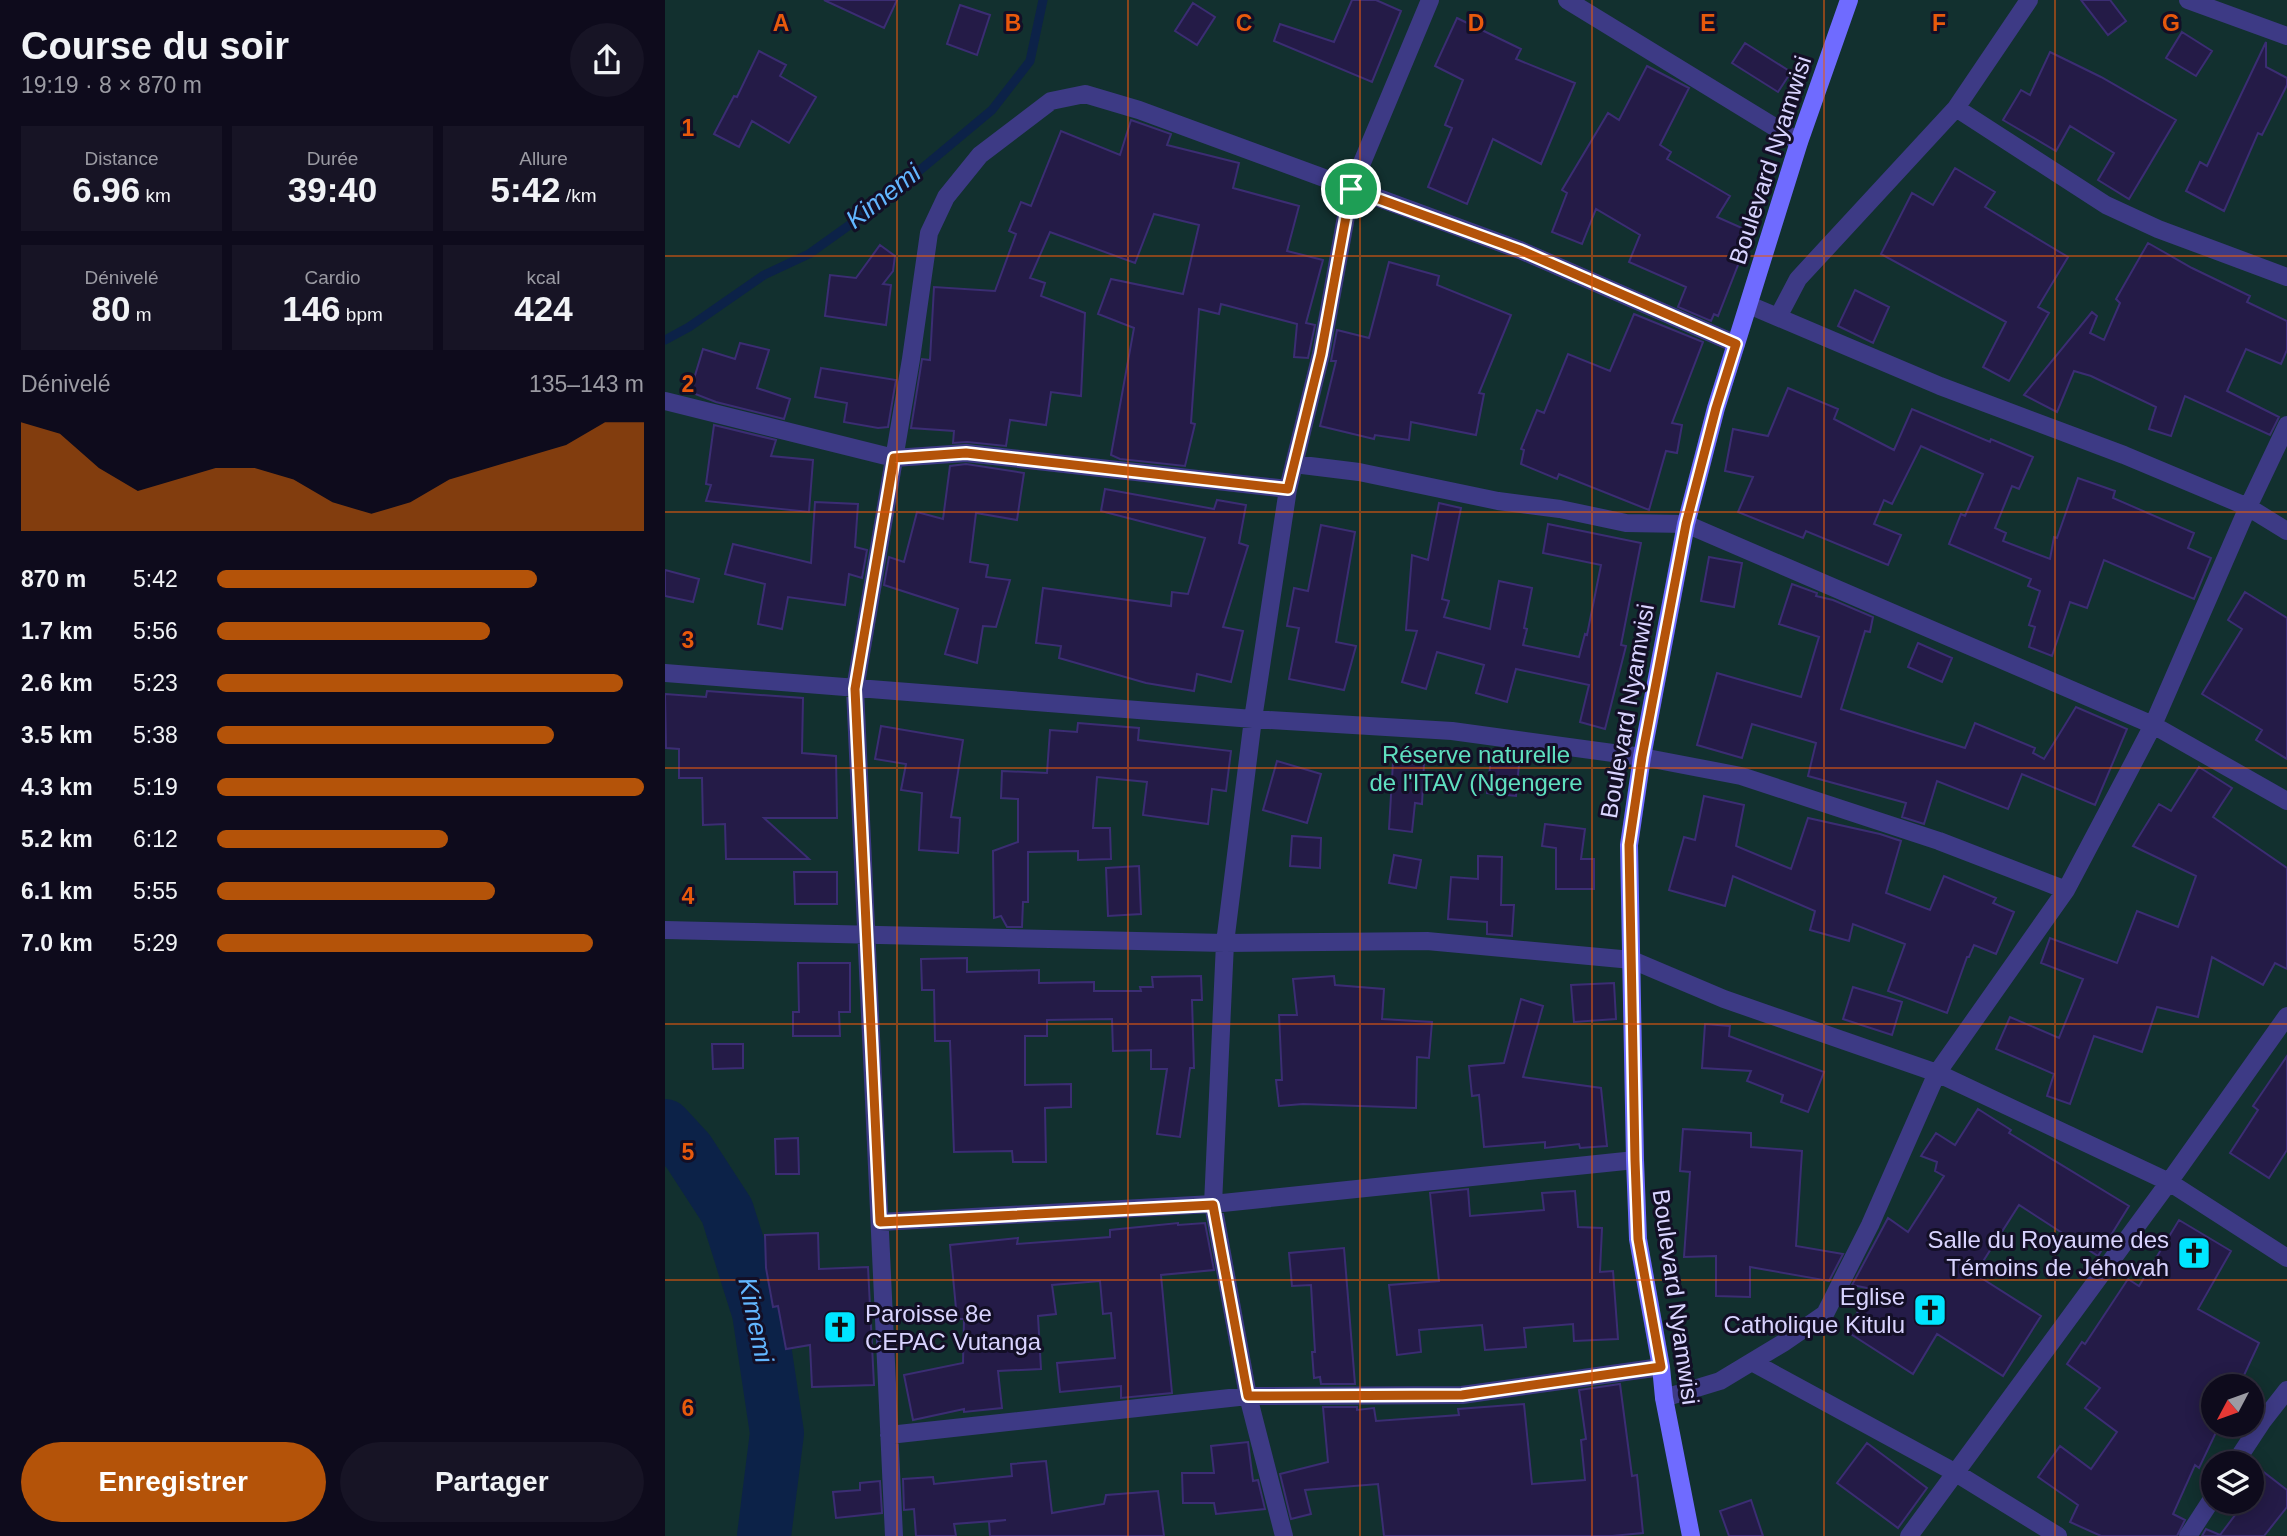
<!DOCTYPE html>
<html lang="fr">
<meta charset="utf-8">
<style>
body{margin:0;font-family:Arial,sans-serif;background:#171425;color:#f1f3f6;height:100vh;display:flex;flex-direction:column;font-size:26px;white-space:nowrap}
*{box-sizing:border-box;margin:0}
p{font-size:23px;color:#9b9ba3}
.icon{flex:none;width:38px;height:38px;fill:none;stroke:currentColor;stroke-width:2;stroke-linecap:round;stroke-linejoin:round}
.map{position:relative;flex:1;overflow:hidden}
.panel{display:flex;flex-direction:column;background:#0e0b1c;width:665px}
.panel>*{flex:none}
.needle{width:46px;rotate:229deg}
.buttons{position:absolute;left:1536px;top:1374px;display:grid;gap:14px}
.buttons a{display:grid;place-items:center;width:63px;height:63px;border-radius:50%;background:#0e0b1c;box-shadow:0 4px 18px #0003,0 0 0 2px #2e2b3b;font-size:35px}
.pin{position:absolute;display:grid;place-items:center;width:60px;height:60px;color:#fff;margin:-30px;border:4px solid #fff;border-radius:50%;box-shadow:0 2px 7px #0007}
.round{display:grid;place-items:center;flex:none;width:74px;height:74px;border-radius:37px;background:#171425}
.headline{display:flex;align-items:center;justify-content:space-between;height:119px;padding:0 21px}
h1{font-size:38px;font-weight:600;line-height:52px}
.metrics{display:grid;grid-template-columns:repeat(3,1fr);gap:10px;height:119px;padding:7px 21px}
.metrics div{display:grid;align-content:center;border-radius:0px;background:#171425;text-align:center}
.metrics b{font-size:35px;font-weight:600}
.metrics small{font-size:19px;font-weight:400}
.metrics p{font-size:19px}
.chart{height:196px;padding:14px 21px}
.chart p{display:flex;justify-content:space-between}
.chart svg{width:100%;height:126px;margin-top:7px;fill:#b45309;opacity:.7}
.primary-button{display:flex;gap:14px;margin-top:auto;padding:14px 21px}
.primary-button a{flex:1;height:80px;border-radius:42px;background:#b45309;color:#fff;font-size:28px;font-weight:600;line-height:80px;text-align:center}
.primary-button a+a{background:#171425;color:#f1f3f6}
ul{padding:0 21px;list-style:none;font-size:23px}
li{display:grid;grid-template-columns:112px 84px 1fr;align-items:center;height:52px}
li i{height:18px;border-radius:9px;background:#b45309}
main{display:flex;flex:1;min-height:0}
.map>svg:first-child{display:block}
.green{fill:#12302f;fill-rule:evenodd}
.lines{fill:none;stroke-linecap:round;stroke-linejoin:round}
.stream{stroke:#0c2248;stroke-width:9}
.river{stroke:#0c2248;stroke-width:54}
.building{fill:#241b47;stroke:#3b2d73;stroke-width:2}
.street{stroke:#3d3a85;stroke-width:18}
.secondary{stroke:#6f6bff;stroke-width:18}
.route-casing{stroke:#fff;stroke-width:14}
.route{stroke:#b45309;stroke-width:9}
.grid{fill:none;stroke:#e8590c;stroke-width:2;stroke-opacity:0.55}
.labels{text-anchor:middle;dominant-baseline:central;stroke-width:6;stroke-linejoin:round;paint-order:stroke}
.street-label{font-size:24px;fill:#d9d4ff;stroke:#130f26}
.park-label{font-size:24px;fill:#5fe0c0;stroke:#130f26}
.poi-label{font-size:24px;fill:#d9d4ff;stroke:#130f26;text-anchor:end}
.water-label{font-size:26px;font-style:italic;fill:#62b6ff;stroke:#130f26}
.grid-label{font-size:23px;text-anchor:middle;font-weight:bold;fill:#e8590c;stroke:#130f26;stroke-width:6;stroke-linejoin:round;paint-order:stroke}
</style>
<main>
<section class="panel">
<div class="headline"><div><h1>Course du soir</h1><p>19:19 · 8 × 870 m</p></div><a class="round"><svg class="icon" aria-label="share" viewBox="0 0 24 24"><path d="M12 15V3M7 8l5-5 5 5M5 13v7h14v-7"/></svg></a></div>
<div class="metrics">
<div><p>Distance</p><b>6.96<small> km</small></b></div>
<div><p>Durée</p><b>39:40</b></div>
<div><p>Allure</p><b>5:42<small> /km</small></b></div>
</div>
<div class="metrics">
<div><p>Dénivelé</p><b>80<small> m</small></b></div>
<div><p>Cardio</p><b>146<small> bpm</small></b></div>
<div><p>kcal</p><b>424</b></div>
</div>
<div class="chart"><p><span>Dénivelé</span>135–143 m</p>
<svg viewBox="0 0 160 44" preserveAspectRatio="none"><path d="M0 44V6L10 10L20 22L30 30L40 26L50 22L60 22L70 26L80 34L90 38L100 34L110 26L120 22L130 18L140 14L150 6L160 6V44z"/></svg>
</div>
<ul>
<li><b>870 m</b>5:42<i style="width:75%"></i></li>
<li><b>1.7 km</b>5:56<i style="width:64%"></i></li>
<li><b>2.6 km</b>5:23<i style="width:95%"></i></li>
<li><b>3.5 km</b>5:38<i style="width:79%"></i></li>
<li><b>4.3 km</b>5:19<i style="width:100%"></i></li>
<li><b>5.2 km</b>6:12<i style="width:54%"></i></li>
<li><b>6.1 km</b>5:55<i style="width:65%"></i></li>
<li><b>7.0 km</b>5:29<i style="width:88%"></i></li>
</ul>
<div class="primary-button"><a>Enregistrer</a><a>Partager</a></div>
</section>
<div class="map">
<svg width="1622" height="1536" viewBox="0 0 1622 1536">
<rect width="100%" height="100%" fill="#130f26"/>
<path class="green" d="M0 0H1622V1536H0ZM1549 1386H1587V1424H1549ZM1549 1463H1587V1502H1549Z"/>
<g class="lines">
<path class="stream" d="M0 340 24 327 99 275 144 254 218 201 327 110 365 61 378 0
M0 1145 23 1151"/>
<path class="river" d="M0 1126 23 1151 62 1211 94 1313 112 1433 99 1536"/>
</g>
<path class="building" d="M159 0H232L219 28Z
M687 0H711L736 11 707 82 609 41 615 24 669 42Z
M1416 0H1445L1461 21 1443 35Z
M528 3 550 17 532 45 510 31Z
M295 5 325 15 312 55 282 44Z
M792 18 856 49 851 59 910 83 876 164 828 139 802 204 763 187 787 128 780 125 798 80 770 66Z
M1517 32 1547 51 1531 76 1501 58Z
M1601 42V67L1622 78V85L1597 135 1593 133 1559 211 1521 191 1535 162 1542 166Z
M1080 43 1126 72 1113 92 1067 63Z
M94 51 121 65 115 76 151 97 124 143 87 121 74 147 49 134 69 96 72 97Z
M1385 52 1436 77 1511 120 1464 199 1433 180 1449 153 1405 126 1391 151 1338 120 1356 90 1365 95Z
M982 66 1024 88 995 145 1006 152 1002 159 1065 196 1052 217 1086 232 1053 316 1049 314 1046 321 1013 307 1021 287 964 262 975 235 931 209 917 244 887 232 902 193 897 190 943 113 954 120Z
M466 120 506 134 502 145 574 163 568 188 634 206 622 251 658 260 641 323 650 325 643 358 629 357 632 324 556 304 554 314 534 309 526 423 530 424 520 466 455 459 446 455 469 328 433 314 446 279 518 294 534 225 489 214 470 263 385 232 365 278 380 283 376 296 420 313 416 396 386 392 381 425 345 420 341 446 302 442 288 443 289 431 246 428 257 359 265 360 269 287 330 291 351 234 344 231 356 202 366 206 396 131 455 155Z
M1290 168 1330 192 1320 207 1403 257 1373 307 1384 313 1344 381 1318 367 1341 322 1216 254 1247 193 1268 205Z
M1483 243 1527 268 1585 296 1582 302 1622 321V350L1616 364 1581 349 1562 391 1614 417 1605 435 1520 396 1506 436 1484 429 1491 407 1426 376 1409 371 1392 412 1359 395 1427 312 1432 316 1425 333 1439 340 1455 303 1451 299Z
M215 245 230 256 228 271 218 284 226 285 221 325 160 316 165 275 191 278Z
M724 262 774 276 772 285 846 315 814 393 819 394 811 435 746 422 744 440 710 435 709 439 655 426 671 361H666L672 330 704 338Z
M1190 290 1224 307 1208 343 1173 326Z
M969 314 1038 342 1007 423 1017 425 1012 453 1001 451 984 510 894 474 892 479 856 464 859 450 856 449 872 410 879 413 903 354 945 371Z
M75 343 104 350 92 388 125 399 119 419 51 402 25 392 38 349 70 359Z
M156 368 231 380 223 427 213 428 179 422 182 403 150 397Z
M1123 388 1173 409 1169 419 1229 450 1247 409 1325 442 1326 439 1368 457 1354 489 1347 486 1330 528 1341 533 1338 541 1385 559 1389 537 1392 538 1413 478 1450 491 1448 498 1529 533 1523 548 1546 558 1529 599 1439 560 1422 608 1405 602 1387 656 1364 647 1370 627 1364 625 1375 591 1363 586 1366 579 1284 544 1296 514 1300 516 1318 474 1256 446 1227 504 1219 500 1209 524 1236 535 1223 565 1141 531 1138 538 1073 512 1088 477 1060 471 1068 429 1103 436Z
M49 425 111 440 106 456 148 460 144 512 41 501 46 485 41 484Z
M301 464 359 473 352 520 311 513 305 562 323 565 321 577 345 580 331 627 318 626 312 663 280 654 293 609 219 585 224 557 239 562 252 512 278 519 285 466Z
M440 489 549 509 552 500 581 505 574 543 583 546 558 627 578 631 566 682 532 674 529 691 481 683 394 658 396 646 371 643 378 588 506 606 507 592 523 594 540 538 436 511Z
M150 502 193 504 190 547 202 550 197 578 184 574 180 605 123 597 117 629 93 624 100 584 60 574 68 544 146 563Z
M774 503 796 508 777 599 784 601 779 617 825 629 834 581 867 588 859 628 862 629 858 645 914 657 920 634 922 635 936 565 878 553 883 524 976 543 956 645 961 646 940 729 915 722 924 685 851 669 842 702 811 693 819 665 772 652 761 689 737 682 752 631 741 630 747 555 763 560Z
M656 525 690 532 671 642 691 646 679 690 624 679 634 628 622 626 629 588 643 591Z
M1044 557 1077 563 1069 607 1036 601Z
M0 570 34 579 28 602 0 596Z
M1127 584 1152 593 1151 596 1168 600 1208 617 1205 632 1200 631 1176 709 1300 748 1310 723 1370 748 1368 753 1379 759 1411 707 1462 729 1430 805 1357 774 1343 809 1272 781 1259 824 1237 817 1241 803 1143 776 1151 743 1087 724 1077 758 1032 745 1052 673 1136 697 1154 637 1114 624Z
M1580 592 1622 618V759L1591 740 1597 730 1537 694 1577 629 1563 620Z
M1253 643 1287 658 1277 682 1243 667Z
M42 691 138 698 137 753 171 756 172 818H99L144 859H61L60 824 38 825 37 778H14V749L1 748 0 694 41 697Z
M413 723 474 728 473 740 566 751 561 791 547 789 543 824 478 815 482 782 432 777 428 828H445L446 859 413 860V851L363 852V902H358L357 927H342L336 916 329 918 328 851 353 842V799L336 798 337 771 382 773 385 730 412 732Z
M216 726 298 740 286 817 295 818 293 853 254 850 257 793 236 790 241 764 210 759Z
M827 750 855 754 851 796 822 793Z
M612 761 656 774 642 823 598 810Z
M728 762 759 764 757 804 750 803 747 832 724 829Z
M1534 767 1567 788 1548 817 1622 868V969L1610 963 1598 985 1547 957 1533 1017 1492 1007 1477 1052 1429 1036 1405 1104 1382 1096 1389 1074 1331 1049 1345 1017 1394 1038 1418 979 1376 963 1385 938 1452 963 1472 911 1513 927 1531 876 1468 846 1494 804 1506 811Z
M1039 796 1079 805 1071 846 1126 869 1143 818 1215 834 1236 841 1221 893 1265 910 1279 876 1331 898 1328 903 1349 912 1331 954 1309 945 1304 957H1302L1282 1013 1223 991 1240 944 1188 924 1184 941 1145 930 1150 911 1068 876 1060 906 1004 890 1019 837 1030 840Z
M880 824 920 829 916 859H929V889H891V848L877 846Z
M627 836 656 838 655 868 625 866Z
M729 855 756 860 751 888 724 883Z
M813 856 837 857 836 905H849L847 936 822 934V922L783 919 786 877 813 879Z
M474 866 476 914 443 916 441 868Z
M129 872H172V904H130Z
M302 958V972L374 970V983L429 982V991H476L475 987H488L487 977 536 976 537 1000H527L529 1068H525L515 1137 492 1134 502 1069H486V1050L448 1051 447 1019 382 1020V1036H360V1085L406 1084V1107L380 1108 381 1162H348L347 1151 289 1152 285 1041H270L269 990H257L256 959Z
M133 963H185V1012H174L175 1036H128V1012H134Z
M669 976 670 985 719 989 717 1019 767 1022 764 1058 752 1057 751 1108 638 1104 614 1106 611 1080H617L614 1015H632L628 979Z
M949 983 951 1019 909 1022 906 985Z
M1188 987 1237 1002 1227 1035 1178 1019Z
M856 999 878 1006 858 1077 936 1088 942 1146 915 1148 914 1144 880 1148V1142L819 1147 814 1095 807 1096 804 1066 839 1063Z
M1040 1024 1065 1026 1064 1036 1159 1072 1143 1112 1116 1102 1118 1095 1082 1081 1086 1071 1037 1068Z
M47 1044H78V1068L48 1069Z
M1622 1056V1150L1604 1178 1565 1153 1593 1110 1588 1106Z
M1313 1109 1346 1130 1344 1133 1464 1206 1433 1256 1354 1205 1310 1274 1376 1316 1338 1376 1272 1334 1248 1374 1181 1331 1207 1289 1187 1285 1223 1218 1243 1232 1279 1176 1270 1171 1272 1162 1256 1156 1271 1133 1290 1145Z
M1018 1129 1086 1133V1147L1137 1151 1131 1246 1178 1254 1164 1281 1085 1267V1297L1051 1296V1256L1019 1257 1025 1172 1015 1171Z
M133 1138 134 1174H111L110 1139Z
M803 1189 805 1216 879 1210 877 1193 910 1191 913 1227 937 1228 935 1272 948 1271 953 1339 909 1341 908 1324 859 1328 861 1347 820 1350 817 1325 754 1330 756 1352 732 1355 724 1285 774 1281 765 1193Z
M1514 1220 1566 1251 1533 1309 1594 1343 1574 1386H1549V1424H1555L1534 1468 1530 1465 1508 1514 1520 1520 1512 1536H1436L1405 1522 1413 1505 1373 1477 1395 1446 1426 1469 1452 1432 1420 1408 1435 1388 1402 1364 1417 1342 1420 1344 1463 1279 1474 1286Z
M513 1223V1225L540 1223 549 1270 496 1275 507 1393 456 1398V1386L395 1392 392 1363 450 1358 446 1313 438 1314 435 1281 387 1285 391 1314 373 1316 376 1369 333 1371 337 1408 299 1412V1409L248 1420 239 1375 298 1363 299 1319H292L285 1245 353 1238 352 1244 445 1237V1230Z
M153 1233 154 1269 203 1267 209 1385 147 1387 145 1345 121 1349 113 1306 108 1307 101 1268 100 1235Z
M679 1248 690 1384H656L655 1377 649 1378 647 1352H650L646 1285 627 1286 624 1253Z
M955 1384 967 1476 972 1475 978 1533 947 1536H719L713 1484 640 1490 646 1514 626 1519 615 1474 663 1462 658 1407H692V1410L709 1408 711 1421 794 1415 793 1409 859 1404 867 1484 920 1480 916 1440 921 1439 914 1390Z
M583 1442 588 1481 593 1480 600 1509 551 1514 549 1503H518L517 1473H549L546 1446Z
M1202 1443 1262 1488 1233 1528 1172 1483Z
M381 1461 387 1513 439 1504 441 1495 493 1491 499 1536H325L324 1522 341 1520 289 1524 291 1536H251L249 1509 239 1510 238 1479 268 1477 269 1484 347 1476 346 1464Z
M1587 1463 1622 1490V1507L1599 1536H1537L1541 1529 1555 1535 1580 1502H1587Z
M215 1481 217 1513 171 1518 168 1492 195 1490V1483Z
M1086 1500 1098 1536H1064L1055 1511Z"/>
<g class="lines">
<path class="street" d="M902 0 1134 142
M1523 0 1622 36
M1291 108 1441 205 1493 229 1622 277
M1084 305 1275 386 1459 455 1583 507 1622 531
M1113 317 1133 279 1291 108 1364 0
M0 401 229 458 301 453 623 489
M629 464 694 472 833 501 895 509 961 523 1021 524 1488 725 1622 801
M0 673 588 719 787 731 977 757 1076 776 1274 841 1401 890
M0 930 560 943 762 941 967 960 1059 999 1272 1073 1504 1182 1622 1258
M215 1222 548 1204 970 1160
M1087 1362 1291 1473 1393 1536
M999 1398 1055 1381 1118 1343 1160 1314 1205 1225 1272 1073 1401 890 1465 769 1488 725 1583 507 1622 425
M224 1435 583 1396 797 1395 996 1367
M1570 1463 1597 1422 1622 1390
M229 1536 190 689 246 359 264 233 281 197 315 155 386 101 420 94 474 110 855 250 1071 344
M619 1536 583 1396 548 1204 560 943 588 719 623 489 656 354 686 189 765 0
M1244 1536 1504 1182 1622 1016
M1523 1536 1549 1496"/>
<path class="secondary" d="M1026 1536 999 1398 996 1367 973 1239 970 1160 964 845 977 757 1021 524 1051 408 1134 142 1184 0"/>
</g>
<g class="lines">
<defs>
<path id="route" d="M686 189 855 250 1071 344 1051 408 1021 524 977 757 964 845 970 1160 973 1239 996 1367 797 1395 583 1396 548 1205 215 1222 190 689 229 458 301 453 623 489 656 354Z"/>
</defs>
<use href="#route" class="route-casing"/>
<use href="#route" class="route"/>
</g>
<path class="grid" d="M232 0V1536M463 0V1536M695 0V1536M927 0V1536M1159 0V1536M1390 0V1536M0 256H1622M0 512H1622M0 768H1622M0 1024H1622M0 1280H1622"/>
<defs>
<symbol id="church-square" viewBox="-11 -11 22 22"><rect x="-9" y="-9" width="18" height="18" rx="4" fill="#00e5ff" stroke="#130f26"/><path d="M-1.2-6h2.4v3.5h3.3v2.4h-3.3V6h-2.4V-.1h-3.3v-2.4h3.3Z" fill="#111"/></symbol>
</defs>
<g fill-rule="evenodd">
<use href="#church-square" x="1510" y="1234" width="38" height="38"/>
<use href="#church-square" x="1246" y="1291" width="38" height="38"/>
<use href="#church-square" x="156" y="1308" width="38" height="38"/>
</g>
<g class="labels">
<g class="street-label">
<text transform="translate(1105 160) rotate(-72)">Boulevard Nyamwisi</text>
<text transform="translate(962 711) rotate(-80)">Boulevard Nyamwisi</text>
<text transform="translate(1011 1297) rotate(82)">Boulevard Nyamwisi</text>
</g>
<g class="park-label">
<text x="811" y="754">Réserve naturelle<tspan x="811" dy="28">de l'ITAV (Ngengere</tspan></text>
</g>
<g class="poi-label">
<text x="1504" y="1239">Salle du Royaume des<tspan x="1504" dy="28">Témoins de Jéhovah</tspan></text>
<text x="1240" y="1296">Eglise<tspan x="1240" dy="28">Catholique Kitulu</tspan></text>
<text x="200" y="1313" text-anchor="start">Paroisse 8e<tspan x="200" dy="28">CEPAC Vutanga</tspan></text>
</g>
<g class="water-label">
<text transform="translate(218 196) rotate(-38)">Kimemi</text>
<text transform="translate(91 1320) rotate(78)">Kimemi</text>
</g>
</g>
<g class="grid-label">
<text x="116" y="31">A</text>
<text x="348" y="31">B</text>
<text x="579" y="31">C</text>
<text x="811" y="31">D</text>
<text x="1043" y="31">E</text>
<text x="1274" y="31">F</text>
<text x="1506" y="31">G</text>
<text x="23" y="136">1</text>
<text x="23" y="392">2</text>
<text x="23" y="648">3</text>
<text x="23" y="904">4</text>
<text x="23" y="1160">5</text>
<text x="23" y="1416">6</text>
</g>
</svg>
<div class="buttons">
<a><svg class="needle" viewBox="-14 -14 28 28"><path d="M0-13l5 13h-10z" fill="#e53935"/><path d="M0 13l5-13h-10z" fill="#9b9ba3"/></svg></a>
<a><svg class="icon" aria-label="layers" viewBox="0 0 24 24"><path d="M12 4l9 5-9 5-9-5zM3 14l9 5 9-5"/></svg></a>
</div>
<div class="pin" style="left:686px;top:189px;background:#1e9e55"><svg class="icon" aria-label="arrive" viewBox="0 0 24 24"><path d="M6 21V4h12l-3 4 3 4H6"/></svg></div>
</div>
</main>
